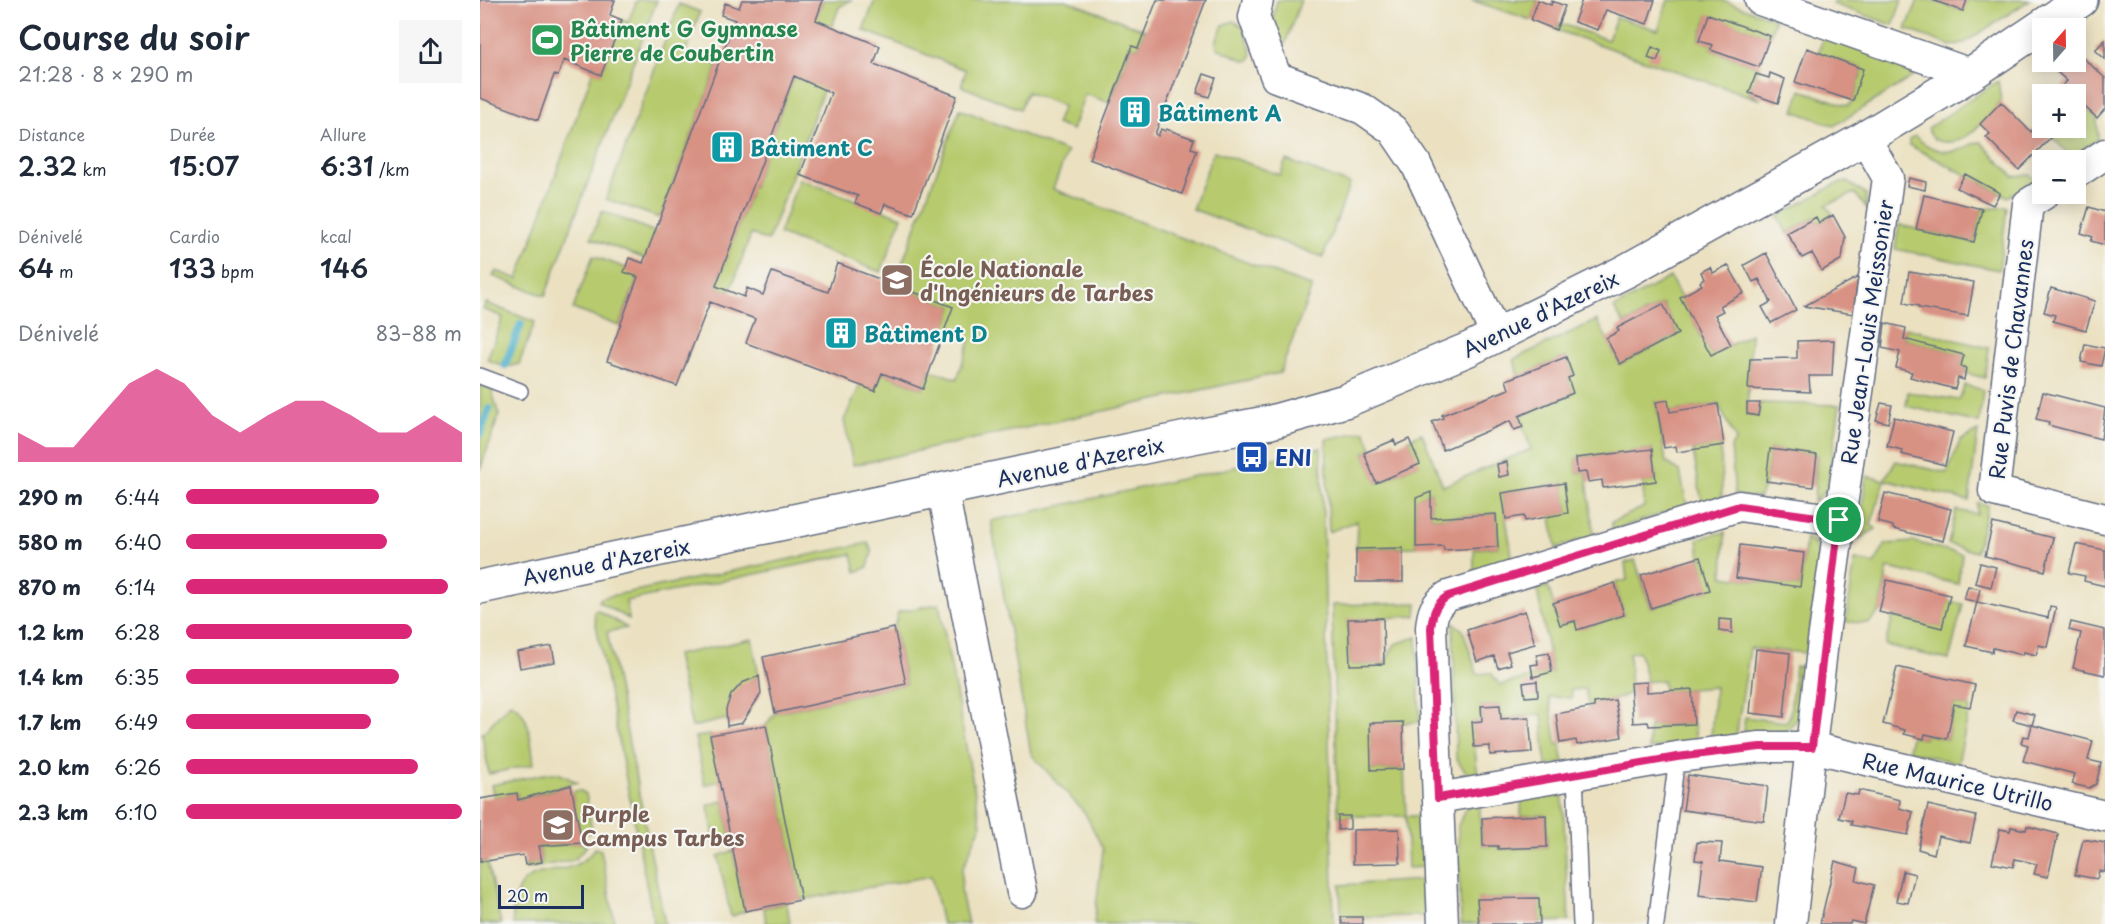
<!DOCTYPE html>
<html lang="fr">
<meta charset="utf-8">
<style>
body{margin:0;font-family:"Playpen Sans",sans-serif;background:#f6f6f7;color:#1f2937;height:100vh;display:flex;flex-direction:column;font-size:22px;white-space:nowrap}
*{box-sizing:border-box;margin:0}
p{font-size:20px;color:#747a83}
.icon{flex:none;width:33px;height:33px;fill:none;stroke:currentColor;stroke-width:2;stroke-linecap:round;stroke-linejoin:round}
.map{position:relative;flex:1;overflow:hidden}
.side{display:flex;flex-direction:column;background:#fff;width:480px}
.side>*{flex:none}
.needle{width:39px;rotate:20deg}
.buttons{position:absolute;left:1552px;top:18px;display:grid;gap:12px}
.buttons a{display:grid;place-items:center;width:54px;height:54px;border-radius:0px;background:#fff;box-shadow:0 3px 15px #0003;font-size:30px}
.scale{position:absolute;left:18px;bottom:15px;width:86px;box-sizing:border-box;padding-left:6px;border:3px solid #1b2f5e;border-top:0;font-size:16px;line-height:21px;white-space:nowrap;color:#1b2f5e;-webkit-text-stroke:4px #f6f6f2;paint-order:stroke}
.pin{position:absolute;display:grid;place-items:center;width:51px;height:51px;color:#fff;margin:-26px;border:3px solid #fff;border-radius:50%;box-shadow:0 2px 6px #0007}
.round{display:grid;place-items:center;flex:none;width:63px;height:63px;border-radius:0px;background:#f6f6f7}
.headline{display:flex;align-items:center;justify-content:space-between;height:102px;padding:0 18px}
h1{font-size:33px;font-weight:600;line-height:45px}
.stats{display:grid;grid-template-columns:repeat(3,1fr);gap:9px;height:102px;padding:6px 18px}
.stats div{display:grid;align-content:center}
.stats b{font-size:26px;font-weight:600}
.stats small{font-size:16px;font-weight:400}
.stats p{font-size:16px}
.chart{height:168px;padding:12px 18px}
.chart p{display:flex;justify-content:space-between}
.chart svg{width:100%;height:108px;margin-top:6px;fill:#db2777;opacity:.7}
ul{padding:0 18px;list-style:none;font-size:20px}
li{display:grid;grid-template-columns:96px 72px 1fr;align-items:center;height:45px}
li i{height:15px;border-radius:8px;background:#db2777}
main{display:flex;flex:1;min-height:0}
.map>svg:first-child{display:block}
.green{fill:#b7cb6e;stroke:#697d66;stroke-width:1.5}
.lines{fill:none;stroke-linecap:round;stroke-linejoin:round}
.stream{stroke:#49aec9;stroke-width:8}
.building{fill:#d89284}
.lane-casing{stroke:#646d81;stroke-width:18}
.street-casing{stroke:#646d81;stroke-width:33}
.secondary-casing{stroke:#646d81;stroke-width:36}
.lane{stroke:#fff;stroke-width:15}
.street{stroke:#fff;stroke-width:30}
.secondary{stroke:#fff;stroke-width:33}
.route-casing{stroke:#fff;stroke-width:12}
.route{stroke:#db2777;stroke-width:8}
.labels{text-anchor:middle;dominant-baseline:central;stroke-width:4.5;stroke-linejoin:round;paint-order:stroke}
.leisure-label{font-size:21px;font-weight:bold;fill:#27864d;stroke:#f6f6f2;text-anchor:start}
.culture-label{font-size:21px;font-weight:bold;fill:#0d838f;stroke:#f6f6f2;text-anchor:start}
.education-label{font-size:21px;font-weight:bold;fill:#785e54;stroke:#f6f6f2;text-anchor:start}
.street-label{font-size:21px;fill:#1b2f5e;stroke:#f6f6f2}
.transit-label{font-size:21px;font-weight:bold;fill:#164399;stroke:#f6f6f2;text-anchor:start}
</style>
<main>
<section class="side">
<div class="headline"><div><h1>Course du soir</h1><p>21:28 · 8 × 290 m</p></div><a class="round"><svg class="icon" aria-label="share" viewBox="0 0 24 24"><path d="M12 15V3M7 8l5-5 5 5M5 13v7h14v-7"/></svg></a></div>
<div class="stats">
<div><p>Distance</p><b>2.32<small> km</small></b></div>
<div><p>Durée</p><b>15:07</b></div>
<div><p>Allure</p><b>6:31<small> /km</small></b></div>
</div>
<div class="stats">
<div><p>Dénivelé</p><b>64<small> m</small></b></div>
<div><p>Cardio</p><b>133<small> bpm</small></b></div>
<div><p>kcal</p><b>146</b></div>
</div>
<div class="chart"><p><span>Dénivelé</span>83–88 m</p>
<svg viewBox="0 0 160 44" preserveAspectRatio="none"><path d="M0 44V32L10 38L20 38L30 25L40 12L50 6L60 12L70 25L80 32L90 25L100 19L110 19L120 25L130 32L140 32L150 25L160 32V44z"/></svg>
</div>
<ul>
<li><b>290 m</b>6:44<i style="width:70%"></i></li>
<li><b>580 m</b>6:40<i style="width:73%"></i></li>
<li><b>870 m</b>6:14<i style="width:95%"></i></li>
<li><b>1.2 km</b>6:28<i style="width:82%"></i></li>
<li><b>1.4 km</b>6:35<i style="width:77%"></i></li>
<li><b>1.7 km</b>6:49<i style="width:67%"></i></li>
<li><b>2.0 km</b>6:26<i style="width:84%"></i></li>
<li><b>2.3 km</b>6:10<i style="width:100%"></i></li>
</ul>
</section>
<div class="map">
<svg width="1625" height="924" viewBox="0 0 1625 924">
<rect width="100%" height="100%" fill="#f6f6f2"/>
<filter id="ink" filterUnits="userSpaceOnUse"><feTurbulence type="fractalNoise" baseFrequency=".0167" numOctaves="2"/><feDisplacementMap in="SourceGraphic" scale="12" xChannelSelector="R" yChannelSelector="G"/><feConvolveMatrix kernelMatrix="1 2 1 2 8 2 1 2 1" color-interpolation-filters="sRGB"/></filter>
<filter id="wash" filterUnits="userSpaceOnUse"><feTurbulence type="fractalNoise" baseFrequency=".008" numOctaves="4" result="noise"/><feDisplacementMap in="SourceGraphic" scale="24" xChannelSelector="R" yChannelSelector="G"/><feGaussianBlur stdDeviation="1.35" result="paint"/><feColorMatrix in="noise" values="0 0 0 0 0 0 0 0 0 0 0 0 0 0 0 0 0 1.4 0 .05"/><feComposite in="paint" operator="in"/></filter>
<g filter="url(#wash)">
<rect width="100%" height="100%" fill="#ebe1c1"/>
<path class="green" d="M157 0H177L65 296 13 276 16 271 38 279 113 71 121 74 142 20 148 22Z
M343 0H371L359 7 352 27 336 20Z
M395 0H586L665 30 658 48 651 46 630 103 605 94 592 130 576 124 583 106 547 92 540 109 481 86 486 70 383 30Z
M797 0H821L805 44 797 41 793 20Z
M991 0H1058L1051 20Z
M1188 0H1241L1295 19 1290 36 1228 15 1219 40 1233 45 1231 50 1279 67 1269 93 1281 100 1076 30 1079 23 1128 40 1136 17 1178 30Z
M1354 0H1422L1413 25 1353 4Z
M1438 0H1451L1483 11 1487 0H1550L1486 42 1471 46 1426 29Z
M199 4 220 12 205 54 238 65 180 218 126 199Z
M753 21 764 27 772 54 770 60 766 61 737 48 736 42 743 25Z
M1344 36 1432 67 1434 76 1354 126 1314 111 1321 90 1367 106 1373 101 1383 69 1338 53Z
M314 76 344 88 288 241 271 234 250 292 236 286Z
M1518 81 1521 102C1505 119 1486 148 1459 141 1452 139 1449 134 1448 128Z
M1596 99 1617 118 1618 139 1591 157 1564 128H1596Z
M480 109 587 152 573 189 832 287 800 373 373 465 364 420 380 385 396 388 402 373 443 389 450 370 477 379 490 341 464 331 473 307 414 285Z
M1435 136C1446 147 1463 155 1479 150 1487 148 1493 142 1501 142L1533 176 1550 175 1556 180 1528 197 1429 145V140Z
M734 151 800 175 806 160 870 184 843 257 712 209Z
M319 179 422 217 401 272 299 234Z
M1367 182 1386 194 1387 209 1375 193 1346 205 1353 215 1339 223 1335 217 1307 233 1298 216 1356 184Z
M1527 207 1519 270 1415 249 1419 225 1494 242 1502 209Z
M122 211 175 232 165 259 111 238Z
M113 256 146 268 158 277 139 326 93 309Z
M1190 277 1231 355 1271 334 1267 414 1278 416 1280 403 1360 405 1347 489 1334 501 1337 455 1290 449 1286 481 1280 497 1255 496 1251 447 1256 440 1238 404 1190 412 1176 402 1186 462 1200 471 1207 506 1132 530V522L1164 507 1163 482 1176 481 1172 449 1096 458 1097 473 1106 472 1114 536 1076 548 1071 516 1088 513 1084 483 1022 493 1033 562 994 573V549L1018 547 1016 514 951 518V492L936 499V547L876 549 877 521 849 532 846 439 885 431 892 449 884 453 897 483 939 464 929 439 942 433 963 486 1051 449 1039 416 1093 393 1088 378 1093 375 1086 357 1038 376 1034 359 1117 320 1140 364 1198 334 1183 304 1144 324 1134 308Z
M6 303 55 322 39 364 27 367 7 360 23 317 3 309Z
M1426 328 1509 348 1505 378 1485 373 1486 368 1481 366 1484 355 1424 339Z
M0 384 11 388 19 415 0 470Z
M1485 385 1503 390 1499 423 1426 406 1428 392 1479 400Z
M1498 431 1489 501 1405 480 1391 525 1396 529 1378 539 1386 476 1404 480 1416 461 1467 473 1480 441Z
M1241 445 1242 498 1222 503 1213 450Z
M841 448 854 924H614L623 849 605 813 551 754 511 521Z
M1497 503 1508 505 1496 552 1468 544 1476 510 1497 514Z
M1245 532 1243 576 1320 587 1326 538 1336 546 1340 558 1327 653 1270 648 1256 737 1231 738 1235 687 1184 691 1183 680 1167 682 1159 651 1149 653 1151 692 1135 700 1114 703V707L1109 708 1105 689 1091 690 1092 698 1069 697 1077 745 1080 743 1084 763 1066 766 1062 714 1021 719 1020 705 1001 706 1002 721 992 722 998 778C987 775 981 768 976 758L973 623 983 630 997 674 1011 673 1020 685 1072 672 1057 589 1068 586 1080 625 1095 621 1098 629 1144 615 1135 583 1147 580 1145 563 1155 560 1171 608 1229 590 1220 557 1218 538Z
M1434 542 1482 554 1478 584 1408 568 1399 612 1389 623 1366 622 1375 560 1394 564 1406 544Z
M388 543 392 552 388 567 376 572 372 554 146 601 149 619 119 602 121 598Z
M1468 601 1483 604 1469 660 1405 645 1413 616 1461 627Z
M937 603 936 616 868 620 870 665 904 664 915 644 937 637 940 722 890 724 892 770 924 769 926 816H943L944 867 928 868 926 816H858L852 605Z
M459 604 501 825 482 870 481 892 488 924H462L451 876 321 900 286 725 295 713 426 684 414 628 418 612Z
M117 610 147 628 127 632 185 924H174L116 624 114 612Z
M272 639 279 676C254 687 252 692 247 719L212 727 196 655Z
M1315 666 1326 668 1320 717 1303 733 1263 736 1265 717 1306 722 1310 716Z
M30 703C51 710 51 745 54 764L9 774 2 734Z
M1474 704 1490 707 1478 763 1428 751 1431 736 1444 739 1445 734 1467 739Z
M1214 724 1216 741 1169 749V726Z
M230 735 240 781 225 785 215 737Z
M69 773H78L97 782 38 800 37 793 14 797 11 785Z
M1082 785 1089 921 1060 922 1059 898 998 899 999 924H981L978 826 985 809 999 800 1003 846H1018L1019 849 1067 847 1066 815 1041 816 1042 792Z
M99 790 106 794 112 832 100 836 92 792Z
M243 801 251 839 235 842 228 805Z
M102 843 107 846 94 860 46 869 45 865 62 862 59 846Z
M115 848 121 850 135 924H33C30 846 87 891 115 848Z
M253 851 265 911 251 917 238 856Z
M7 861 21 924H0V862Z
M945 880 946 916 861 917 860 885Z
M307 903 310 924H286L284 908Z"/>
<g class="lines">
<path class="stream" d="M25 365 41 324
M0 434 9 409"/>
</g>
<g id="blocks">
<path class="building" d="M0 0H135L130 15 142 20 121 75 84 60 78 76 74 75 58 120 0 98Z
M262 0H343L336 20 400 46 394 64 477 96 433 214 405 204 401 213 375 203 378 196 320 175 351 93 314 76 236 286 264 297 267 288 283 295 292 272 348 292 357 263 473 307 443 389 402 373 395 391 266 343 275 319 230 302 197 386 127 361 158 277 144 272 149 258 163 263 255 20 241 15 245 3 259 8Z
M677 0H726L675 134 678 136 681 129 685 131 686 129 714 139 711 148 717 150 702 194 609 159 652 46 658 48Z
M1058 0 1071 5 1072 1 1085 6 1076 30 1051 20Z
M1102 0H1175L1167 24 1126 10 1118 30 1094 22Z
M1452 0H1487L1483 11Z
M1228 14 1290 36 1279 67 1231 50 1233 45 1219 41Z
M1625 40V59L1615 50Z
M1172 47 1181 51 1177 61 1168 58Z
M1327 48 1383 69 1373 101 1315 82Z
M1596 51 1625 78V109L1617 118 1596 99V94H1592L1582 86 1587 81 1577 72 1586 62H1596Z
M1290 73 1305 79 1298 103 1269 93 1276 74 1289 78Z
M724 74 736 78 729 97 717 93Z
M1521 102 1551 132 1559 122 1572 136 1539 170 1506 137 1510 134 1500 124Z
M1485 174 1520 193 1513 205 1477 188Z
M1429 178 1446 182 1445 190 1427 186Z
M1444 195 1502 209 1494 242 1436 229Z
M1609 207 1625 212V245L1611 241 1613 237 1601 233Z
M1353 215 1365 237 1362 259 1342 271 1332 253 1322 258 1307 233 1336 217 1339 223Z
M1286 253 1316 310 1291 323 1282 307 1291 302 1279 279 1273 282 1264 265Z
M1248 265 1264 293 1240 306 1243 311 1235 315 1251 345 1231 355 1200 297 1222 285 1220 282 1224 279 1221 272 1230 267 1233 273Z
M1429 272 1494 282 1488 316 1438 308 1439 306 1424 303Z
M1378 277 1373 314 1324 306Z
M1571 288 1615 301 1606 330 1573 321 1575 315 1564 312Z
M1183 304 1198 334 1140 364 1126 338 1139 331 1137 328Z
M1405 323 1426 328 1424 339 1484 355 1481 366 1486 368 1484 380 1478 378 1475 389 1430 377 1432 372 1416 368 1420 352 1402 348Z
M1354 340 1352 376H1329L1330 392 1268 389 1270 359 1317 358V341Z
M1605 344 1625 348 1621 366 1601 362Z
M1086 357 1093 376 1088 378 1093 393 1039 416 1043 427 1034 430 1030 421 963 450 952 422 963 418 962 415 1029 389 1026 380Z
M1563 392 1625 408 1621 439 1568 425 1569 422 1556 419Z
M1188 400 1190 412 1238 404 1244 445 1197 452 1196 446 1184 448 1176 402Z
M1267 403H1280L1278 416 1267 414Z
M1401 403 1412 405 1408 423 1396 420Z
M1414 417 1473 432 1465 465 1421 454 1422 450 1407 446Z
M929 439 940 464 896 483 884 453 914 440 916 445Z
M1172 449 1176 481 1123 488 1122 480 1108 482 1106 472 1097 473 1096 458Z
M1290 449 1337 455 1333 487 1286 481Z
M1027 462 1029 475 1019 477 1017 464Z
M1084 483 1088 513 1045 521 1044 516 1026 519 1022 493Z
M951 492V518L1016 514 1018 547 964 550 963 546 936 547V498Z
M1405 493 1471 509 1463 541 1413 529V526L1398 522Z
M1513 523 1573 538 1565 571 1505 556Z
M1596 544 1625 550V586L1604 581 1605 576 1589 573Z
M1260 545 1324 553 1320 587 1256 578Z
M923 548V582H876V549Z
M1220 557 1230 590 1171 608 1161 575Z
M1500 563 1516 567 1511 587 1495 583Z
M1407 580 1470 595 1462 628 1399 612Z
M1135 583 1144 615 1097 630 1095 621 1080 625 1073 603Z
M1488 586 1500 589 1497 602 1484 599Z
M1497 602 1568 618 1570 606 1576 607 1567 647 1559 645 1556 655 1544 652 1543 655 1513 648 1512 652 1486 646Z
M1045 611 1055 644 1027 652 1031 664 1018 668 1014 656 997 662 987 630Z
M903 618 904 664 870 665 868 619Z
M1239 619 1252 620V633L1239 631Z
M1591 622 1625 630V675L1593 668 1601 633 1589 630Z
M414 628 426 684 295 713 283 657Z
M72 646 75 662 40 668 37 652Z
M1276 649 1310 653 1304 717 1270 713Z
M1069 653 1072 672 1053 677 1051 665 1058 664 1057 655Z
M1417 667 1495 685 1490 707 1474 704 1467 739 1445 734 1444 739 1424 734 1425 730 1403 724Z
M279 676 281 694 262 723 247 726 246 709 251 695 262 683Z
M1057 681 1058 696 1045 697 1043 683Z
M1167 682V692L1212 689 1214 724 1169 726 1168 722 1153 723 1150 683Z
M1135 700 1142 737 1097 745 1096 740 1080 743 1076 714 1114 707V703Z
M1020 705 1021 719 1049 717 1052 752 1010 755V746L994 747 992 722 1002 721 1001 706Z
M1536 710 1555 715 1552 725 1533 720Z
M923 722 924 769 891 770 890 723Z
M286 725 321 900 265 911 230 735Z
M1552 725 1613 741 1608 760 1621 763 1616 784 1609 788 1592 784 1595 774 1543 761 1548 745 1541 743 1543 736 1549 737Z
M1208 775 1288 786 1284 821 1203 810Z
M91 785 102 843 59 846 62 862 45 865 43 855 0 862V799L37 793 38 800Z
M1379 790 1420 800 1419 808 1433 812 1428 835 1371 825 1372 821 1359 818 1365 793 1378 795Z
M1448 805 1496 816 1490 843 1458 836 1454 854 1438 849Z
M1066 815 1067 847 1018 849V846H1003L1002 818Z
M858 816H870V829L858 830Z
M1547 826 1578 834 1568 877 1554 874 1557 864 1535 859 1533 867 1512 863 1520 829 1530 831 1531 827 1546 830Z
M919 829 920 863 873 864V830Z
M1603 839 1625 843V872L1619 871 1617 879 1595 875Z
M1217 842 1242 843 1240 861 1282 867 1277 902 1219 895 1223 861 1215 860Z
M1355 861 1379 868 1376 880 1394 885 1384 924 1371 921 1370 924H1340Z
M1423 871 1435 874 1428 903 1416 901Z
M1059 898 1060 924H999L997 899Z
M861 917H882L883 924H862Z"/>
</g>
</g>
<g filter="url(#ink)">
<use href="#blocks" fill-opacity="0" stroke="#646d81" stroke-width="1.5"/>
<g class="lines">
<defs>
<path id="lane" d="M0 376 40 391
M1095 774 1101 924
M1176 924 1197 757"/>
<path id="street" d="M778 0 774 17 796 77 883 109 913 130 936 164 1016 335
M1280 0 1491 74
M1596 173 1625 154
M1564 194 1548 204 1514 491 1625 519
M463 491 542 892
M958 798 1197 757 1280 747H1331L1625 816
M963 924 951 628C952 613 955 604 968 596L1259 506 1359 520
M1311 924 1343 641 1408 178 1385 138"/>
<path id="secondary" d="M0 587 702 439 791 422 865 401 989 349 1146 271 1385 138 1491 74 1601 0"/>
</defs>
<use href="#lane" class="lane-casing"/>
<use href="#street" class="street-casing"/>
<use href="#secondary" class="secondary-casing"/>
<use href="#lane" class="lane"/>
<use href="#street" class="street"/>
<use href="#secondary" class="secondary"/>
</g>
</g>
<g class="lines" filter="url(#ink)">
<defs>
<path id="route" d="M1259 506 1359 520 1332 747H1280L1197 757 958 798 951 628C953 613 955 604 968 596Z"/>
</defs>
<use href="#route" class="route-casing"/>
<use href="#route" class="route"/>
</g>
<defs>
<symbol id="stadium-square" viewBox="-11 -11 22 22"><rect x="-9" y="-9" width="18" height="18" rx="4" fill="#2e9e5b" stroke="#f6f6f2"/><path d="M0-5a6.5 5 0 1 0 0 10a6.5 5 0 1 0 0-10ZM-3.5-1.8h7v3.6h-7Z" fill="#fff"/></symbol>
<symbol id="building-square" viewBox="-11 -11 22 22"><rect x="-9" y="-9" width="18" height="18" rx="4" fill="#0f9aa8" stroke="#f6f6f2"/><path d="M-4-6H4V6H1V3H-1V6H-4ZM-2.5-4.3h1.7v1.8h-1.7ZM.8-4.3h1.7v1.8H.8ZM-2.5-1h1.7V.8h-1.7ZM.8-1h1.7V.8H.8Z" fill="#fff"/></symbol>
<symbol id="university-square" viewBox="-11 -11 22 22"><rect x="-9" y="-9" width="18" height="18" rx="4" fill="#8d6e63" stroke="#f6f6f2"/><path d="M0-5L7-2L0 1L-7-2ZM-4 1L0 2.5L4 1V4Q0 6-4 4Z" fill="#fff"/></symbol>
<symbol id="bus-square" viewBox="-11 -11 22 22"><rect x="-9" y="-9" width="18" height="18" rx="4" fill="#1a4fb4" stroke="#f6f6f2"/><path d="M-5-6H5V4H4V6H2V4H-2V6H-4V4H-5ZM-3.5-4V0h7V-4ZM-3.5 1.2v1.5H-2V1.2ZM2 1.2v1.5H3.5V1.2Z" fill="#fff"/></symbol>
</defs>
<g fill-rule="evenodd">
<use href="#stadium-square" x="48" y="21" width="38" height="38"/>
<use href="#building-square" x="636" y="93" width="38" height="38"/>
<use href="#building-square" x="228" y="128" width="38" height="38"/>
<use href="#university-square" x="398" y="261" width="38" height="38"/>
<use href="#building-square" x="342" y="314" width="38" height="38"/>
<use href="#bus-square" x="753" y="438" width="38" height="38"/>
<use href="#university-square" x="59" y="806" width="38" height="38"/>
</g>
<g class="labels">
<g class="leisure-label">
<text x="90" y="28">Bâtiment G Gymnase<tspan x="90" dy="24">Pierre de Coubertin</tspan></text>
</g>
<g class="culture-label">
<text x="678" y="112">Bâtiment A</text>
<text x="270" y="147">Bâtiment C</text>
<text x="384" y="333">Bâtiment D</text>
</g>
<g class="education-label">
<text x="440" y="268">École Nationale<tspan x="440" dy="24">d'Ingénieurs de Tarbes</tspan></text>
<text x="101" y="813">Purple<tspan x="101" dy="24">Campus Tarbes</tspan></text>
</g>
<g class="street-label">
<text transform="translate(1060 313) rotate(-26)">Avenue d'Azereix</text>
<text transform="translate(1386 332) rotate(-82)">Rue Jean-Louis Meissonier</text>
<text transform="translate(1530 359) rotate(-83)">Rue Puvis de Chavannes</text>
<text transform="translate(600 461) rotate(-12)">Avenue d'Azereix</text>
<text transform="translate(126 561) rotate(-11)">Avenue d'Azereix</text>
<text transform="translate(1478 781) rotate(13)">Rue Maurice Utrillo</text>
</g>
<g class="transit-label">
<text x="795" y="457">ENI</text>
</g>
</g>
</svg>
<div class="buttons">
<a><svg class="needle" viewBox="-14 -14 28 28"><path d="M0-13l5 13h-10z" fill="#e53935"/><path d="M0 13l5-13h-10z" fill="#747a83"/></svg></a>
<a>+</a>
<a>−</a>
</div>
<div class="scale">20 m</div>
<div class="pin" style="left:1359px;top:520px;background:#1e9e55"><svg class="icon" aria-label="arrive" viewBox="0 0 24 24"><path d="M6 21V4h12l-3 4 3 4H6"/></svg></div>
</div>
</main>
